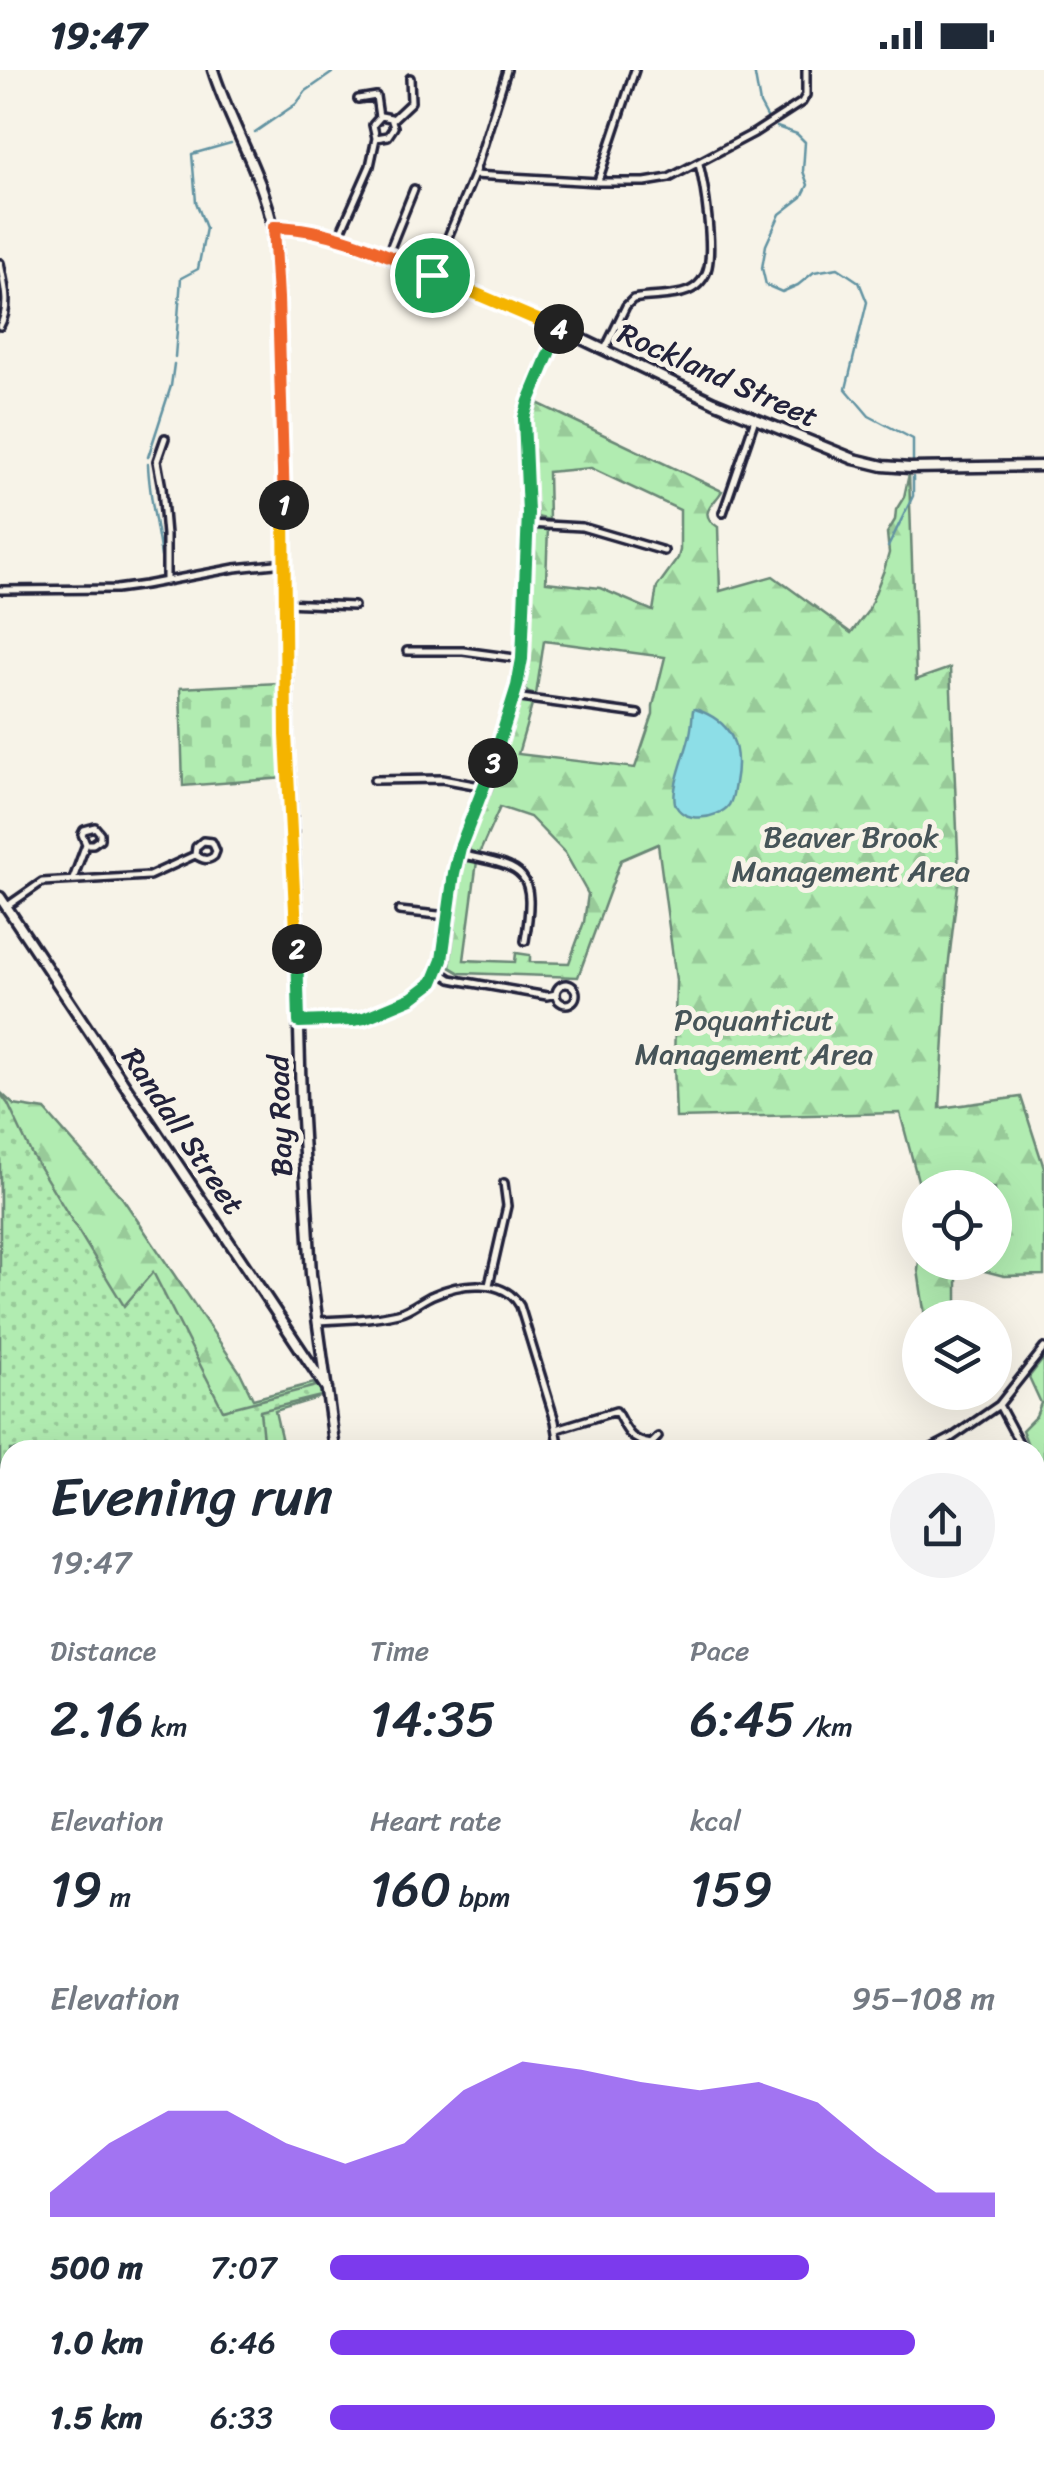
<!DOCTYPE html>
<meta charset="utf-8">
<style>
body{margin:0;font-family:Sriracha,sans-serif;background:#f2f2f3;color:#1f2937;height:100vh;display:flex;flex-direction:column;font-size:38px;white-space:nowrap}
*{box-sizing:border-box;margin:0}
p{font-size:32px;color:#747a83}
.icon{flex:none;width:55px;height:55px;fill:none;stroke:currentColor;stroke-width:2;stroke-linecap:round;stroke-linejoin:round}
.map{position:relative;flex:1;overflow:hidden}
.panel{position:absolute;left:0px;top:1370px;width:1045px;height:1038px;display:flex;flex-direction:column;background:#fff;border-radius:30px 30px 0 0;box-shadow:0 10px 40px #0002}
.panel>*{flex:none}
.tools{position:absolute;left:902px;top:1100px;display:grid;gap:20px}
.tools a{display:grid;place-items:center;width:110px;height:110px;border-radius:50%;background:#fff;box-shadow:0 10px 40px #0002;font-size:50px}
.pin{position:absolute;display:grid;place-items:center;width:85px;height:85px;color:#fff;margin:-42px;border:5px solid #fff;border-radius:50%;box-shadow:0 2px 10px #0007}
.km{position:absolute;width:50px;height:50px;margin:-25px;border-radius:50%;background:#222;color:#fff;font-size:28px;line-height:50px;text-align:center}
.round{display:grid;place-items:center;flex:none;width:105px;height:105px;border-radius:52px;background:#f2f2f3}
.head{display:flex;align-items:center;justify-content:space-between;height:170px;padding:0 50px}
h1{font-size:55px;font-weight:600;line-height:75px}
.metrics{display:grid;grid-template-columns:repeat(3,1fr);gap:15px;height:170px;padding:10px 50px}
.metrics div{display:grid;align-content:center}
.metrics b{font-size:50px;font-weight:600}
.metrics small{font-size:28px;font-weight:400}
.metrics p{font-size:28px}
.chart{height:280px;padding:20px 50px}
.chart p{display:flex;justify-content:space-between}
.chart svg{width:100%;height:180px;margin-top:10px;fill:#7c3aed;opacity:.7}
ul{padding:0 50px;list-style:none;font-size:32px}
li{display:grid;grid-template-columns:160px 120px 1fr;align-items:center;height:75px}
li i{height:25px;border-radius:12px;background:#7c3aed}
.status{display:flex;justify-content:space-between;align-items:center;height:70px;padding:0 50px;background:#fff;direction:ltr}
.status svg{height:28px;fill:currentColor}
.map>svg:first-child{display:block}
.forest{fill:url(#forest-firs);stroke:#6a8776;stroke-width:2.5}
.wetland{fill:url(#wetland-marsh);stroke:#6a8776;stroke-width:2.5}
.cemetery{fill:url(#cemetery-stones);stroke:#6a8776;stroke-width:2.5}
.park{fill:url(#park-dots);stroke:#6a8776;stroke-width:2.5}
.water{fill:#8ddee7;stroke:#6293a2;stroke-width:2.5}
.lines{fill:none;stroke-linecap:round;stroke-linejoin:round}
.stream{stroke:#6293a2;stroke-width:2.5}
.street-casing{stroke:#22223b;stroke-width:12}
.secondary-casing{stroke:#22223b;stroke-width:15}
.street{stroke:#f7f3e8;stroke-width:5}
.secondary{stroke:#f7f3e8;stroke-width:8}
.split-1-casing{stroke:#fff;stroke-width:20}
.split-2-casing{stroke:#fff;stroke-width:20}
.split-3-casing{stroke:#fff;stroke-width:20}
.split-4-casing{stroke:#fff;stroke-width:20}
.split-5-casing{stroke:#fff;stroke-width:20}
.split-1{stroke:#f0652b;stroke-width:12}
.split-2{stroke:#f5b400;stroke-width:12}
.split-3{stroke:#22a559;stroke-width:12}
.split-4{stroke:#22a559;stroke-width:12}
.split-5{stroke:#f5b400;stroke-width:12}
.labels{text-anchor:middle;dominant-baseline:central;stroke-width:10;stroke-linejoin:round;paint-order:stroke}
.street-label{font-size:30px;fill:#22223b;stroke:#f7f3e8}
.park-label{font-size:30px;fill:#465458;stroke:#f7f3e8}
</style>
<div class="status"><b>19:47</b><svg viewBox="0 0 49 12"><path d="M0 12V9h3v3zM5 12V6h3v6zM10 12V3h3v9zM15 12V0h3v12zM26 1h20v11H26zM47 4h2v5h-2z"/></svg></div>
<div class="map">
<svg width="1044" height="2406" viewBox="0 0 1044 2406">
<defs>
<pattern id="forest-firs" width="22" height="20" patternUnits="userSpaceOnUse" patternTransform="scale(2.5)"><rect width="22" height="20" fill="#b1ecb1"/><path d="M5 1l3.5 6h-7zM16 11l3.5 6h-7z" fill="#98ca99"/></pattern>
<pattern id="wetland-marsh" width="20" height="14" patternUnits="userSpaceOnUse" patternTransform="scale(2.5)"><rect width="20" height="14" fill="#b1ecb1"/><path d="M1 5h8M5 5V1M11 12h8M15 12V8" fill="none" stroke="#98ca99"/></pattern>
<pattern id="cemetery-stones" width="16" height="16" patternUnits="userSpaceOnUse" patternTransform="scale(2.5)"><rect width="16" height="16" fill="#b1ecb1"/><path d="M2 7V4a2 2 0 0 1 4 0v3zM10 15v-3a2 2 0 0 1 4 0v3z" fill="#98ca99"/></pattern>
<pattern id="park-dots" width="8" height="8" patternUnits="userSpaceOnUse" patternTransform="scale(2.5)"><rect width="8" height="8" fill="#b1ecb1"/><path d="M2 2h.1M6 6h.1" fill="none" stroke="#98ca99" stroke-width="1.8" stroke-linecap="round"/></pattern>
</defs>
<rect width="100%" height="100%" fill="#f7f3e8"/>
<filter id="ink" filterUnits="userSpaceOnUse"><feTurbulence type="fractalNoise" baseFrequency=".01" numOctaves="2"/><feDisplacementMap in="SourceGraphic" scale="20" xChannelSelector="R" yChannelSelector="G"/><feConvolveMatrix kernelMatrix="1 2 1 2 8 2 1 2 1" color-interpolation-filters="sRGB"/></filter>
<g filter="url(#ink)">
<path class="forest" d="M535 332 722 421C714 435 696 443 718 457L720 521 773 506 851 563 868 541 884 500 889 483 887 463 895 450 896 440 904 427 909 404 916 610 950 598 959 806 948 899 940 1038 1021 1027 1044 1098V1205L1004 1206 977 1199 957 1200V1247H925L918 1200 920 1182V1192H995V1118H920L900 1043 676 1048 674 994 676 910 658 774 621 790 578 907 460 903 450 897 462 796C466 790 470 790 477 791L464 890 515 892 516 883 530 885V892L569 893 584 852 588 824 565 783 530 747 500 737 479 784 470 781 468 773 493 717 520 633 533 632 518 684 635 698 653 644V636L665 587 544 571 536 625 529 623 525 620 530 576 534 465 537 459 548 457 546 512 600 518 653 541 657 517 678 488 680 480V440L591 398 548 402 549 450 537 447 530 358Z
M0 1022 14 1035 45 1040 123 1129 240 1302 253 1329 314 1313 318 1328 275 1341 284 1380H10V1494L0 1499Z
M1044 1288V1411L1035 1390V1380H1030L1022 1360 1036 1346 1041 1333 1029 1307Z
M1035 1527 1044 1533V2277L1035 2268Z
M693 2398H746L750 2406H665Z"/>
<path class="wetland" d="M111 2398H155L163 2400 166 2406H117Z"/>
<path class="cemetery" d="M279 613 285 708 183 716 180 618Z"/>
<path class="park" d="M0 1023 8 1034 32 1085 124 1236 153 1202 223 1340 320 1315 321 1326 260 1341 264 1380H10V1430L0 1435Z
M1044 1701V2406H900L897 2398H1035V1704Z
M10 1959V2398H68L52 2406H0V1961Z"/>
<path class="water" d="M695 639C732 651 742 676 735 713 734 720 733 729 729 735 718 750 681 754 675 733 671 717 687 681 690 664 692 656 692 648 693 640Z
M1035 2268 1044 2277V2406H957L965 2398H1035Z"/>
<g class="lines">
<path class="stream" d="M754 0 760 34 767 47
M777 57 797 64 805 72 803 101 808 115 802 127 780 144 766 175 762 198 766 215 782 222 798 215 814 202 838 198 859 212 867 232 846 319 869 346 913 369V392
M255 62 296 34 306 21 332 3 331 0
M175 287 181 208 198 199 206 158 196 132 192 84 231 73
M148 387 171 316 174 294
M148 394C149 425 157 456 161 487
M888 477 913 426V407"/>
<defs>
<path id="street" d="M358 29 376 26 379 47
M381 46 391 48 394 57 388 66 376 68 373 55Z
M392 50 411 32 410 8
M474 105 598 112H645L669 108 754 63 802 32 806 25V0
M598 111 635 0
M339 166 370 96 376 68
M387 186 414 119
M0 193C4 214 11 236 0 256
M432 205 474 105 507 0
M605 279 626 236 633 229C651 225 671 228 688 221 698 217 706 207 708 197 713 174 705 117 699 94
M165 368 157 391 162 418 166 465V512
M723 443 755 349
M528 454 582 457 664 481
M0 520 116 519 145 515 235 498 285 493
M284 533 354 536
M407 581H463L522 589
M514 627 638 644
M374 710 442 709 485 717
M458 784C525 798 537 797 525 871
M73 809 86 774H93L100 769V763L95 757 84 760 82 764 86 774
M6 837 42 812 149 806 195 785 196 777 203 771 212 772 216 781 214 786C207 792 202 789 195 785
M399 841 448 846
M439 901 451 909 461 911 547 926 556 924
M556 924a10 10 0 1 1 20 0a10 10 0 1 1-20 0Z
M299 952C318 951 338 953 357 949 383 944 427 926 439 901L458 784 485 717 520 599 529 443 525 348 529 331 559 258
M489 1215 507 1136 504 1113
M318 1251C345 1250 372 1249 398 1243 411 1240 421 1230 433 1225 460 1213 504 1207 520 1236L555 1351 560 1380
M999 1335 1023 1380
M557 1359 616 1341C627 1360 628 1370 651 1374L658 1367
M928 1380 951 1368 999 1335 1044 1278
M1035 1404 1044 1428
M0 1690 10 1681
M0 1741 10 1746
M0 1869 10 1867
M524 2398H538
M893 2398 895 2406
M500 2406 512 2398
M653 2406 679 2398"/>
<path id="secondary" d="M213 0C232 61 270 114 276 179L283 377 287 665 295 813 301 1032 311 1204 335 1380
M274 157 304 159 339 166 548 253 714 332 854 389 883 396 910 398 1044 396
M0 827 327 1319
M0 1565 10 1561
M564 2398 565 2406"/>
</defs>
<use href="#street" class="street-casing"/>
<use href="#secondary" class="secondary-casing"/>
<use href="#street" class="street"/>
<use href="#secondary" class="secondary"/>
</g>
</g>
<g class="lines" filter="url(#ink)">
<defs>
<path id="split-1" d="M284 435 278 228 274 157C331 158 381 182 432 205"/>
<path id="split-2" d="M284 435 286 665 297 879"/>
<path id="split-3" d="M297 879 299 952 353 950 364 948 412 928 433 912 442 890 454 803 460 778 493 693"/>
<path id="split-4" d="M493 693 517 616 522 589 528 443 524 348 529 331 559 259"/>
<path id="split-5" d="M432 205 559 259"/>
</defs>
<use href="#split-1" class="split-1-casing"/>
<use href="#split-2" class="split-2-casing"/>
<use href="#split-3" class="split-3-casing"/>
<use href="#split-4" class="split-4-casing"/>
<use href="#split-5" class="split-5-casing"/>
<use href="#split-1" class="split-1"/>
<use href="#split-2" class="split-2"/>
<use href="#split-3" class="split-3"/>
<use href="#split-4" class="split-4"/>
<use href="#split-5" class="split-5"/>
</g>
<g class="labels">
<g class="street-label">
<text transform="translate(718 305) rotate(24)">Rockland Street</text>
<text transform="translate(280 1046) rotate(-92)">Bay Road</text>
<text transform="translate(183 1061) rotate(56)">Randall Street</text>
</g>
<g class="park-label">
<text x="851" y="767">Beaver Brook<tspan x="851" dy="34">Management Area</tspan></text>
<text x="754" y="950">Poquanticut<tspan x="754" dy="34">Management Area</tspan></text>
</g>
</g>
</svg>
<div class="tools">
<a><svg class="icon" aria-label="locate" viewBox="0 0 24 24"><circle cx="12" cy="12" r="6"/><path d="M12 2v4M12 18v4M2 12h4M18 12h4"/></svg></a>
<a><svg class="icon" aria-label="layers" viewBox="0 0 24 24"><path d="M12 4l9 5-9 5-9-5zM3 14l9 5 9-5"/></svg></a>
</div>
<div class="pin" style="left:432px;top:205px;background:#1e9e55"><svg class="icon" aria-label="arrive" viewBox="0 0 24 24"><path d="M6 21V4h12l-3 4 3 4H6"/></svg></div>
<b class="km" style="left:284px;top:435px">1</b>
<b class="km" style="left:297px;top:879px">2</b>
<b class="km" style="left:493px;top:693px">3</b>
<b class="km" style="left:559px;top:259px">4</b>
<section class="panel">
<div class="head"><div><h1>Evening run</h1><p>19:47</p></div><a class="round"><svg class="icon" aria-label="share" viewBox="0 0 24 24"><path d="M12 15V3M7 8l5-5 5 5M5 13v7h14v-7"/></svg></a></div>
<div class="metrics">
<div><p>Distance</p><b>2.16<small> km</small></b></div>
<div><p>Time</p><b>14:35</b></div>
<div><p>Pace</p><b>6:45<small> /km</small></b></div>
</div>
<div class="metrics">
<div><p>Elevation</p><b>19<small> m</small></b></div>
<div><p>Heart rate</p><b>160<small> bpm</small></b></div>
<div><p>kcal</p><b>159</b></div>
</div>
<div class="chart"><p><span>Elevation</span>95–108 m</p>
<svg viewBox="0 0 160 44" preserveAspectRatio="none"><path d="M0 44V38L10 26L20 18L30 18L40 26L50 31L60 26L70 13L80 6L90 8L100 11L110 13L120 11L130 16L140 28L150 38L160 38V44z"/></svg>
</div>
<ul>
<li><b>500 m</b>7:07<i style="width:72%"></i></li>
<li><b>1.0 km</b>6:46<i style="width:88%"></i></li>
<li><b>1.5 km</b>6:33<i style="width:100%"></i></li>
</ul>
</section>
</div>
